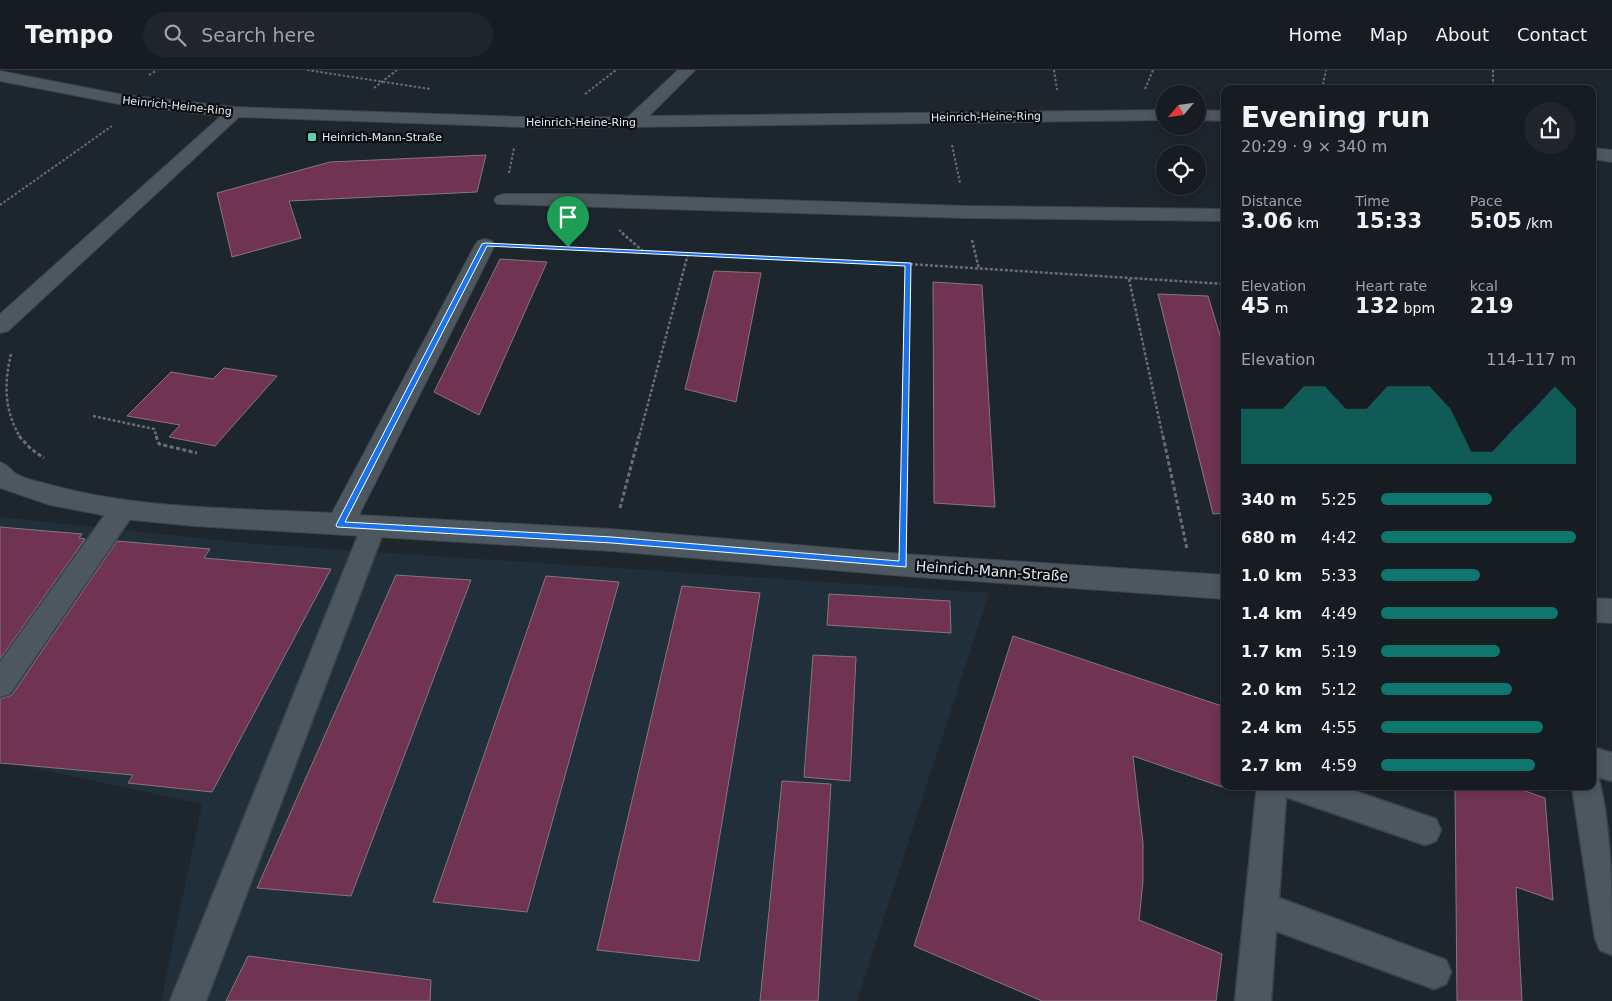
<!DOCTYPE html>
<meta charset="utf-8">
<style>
body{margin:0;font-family:"DejaVu Sans",sans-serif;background:#1f252a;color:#f1f3f6;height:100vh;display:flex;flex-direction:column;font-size:19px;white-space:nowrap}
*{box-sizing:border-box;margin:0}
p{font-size:16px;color:#9ea1a5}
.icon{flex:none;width:28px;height:28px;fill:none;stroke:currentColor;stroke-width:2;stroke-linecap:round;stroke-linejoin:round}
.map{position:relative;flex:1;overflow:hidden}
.details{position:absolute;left:1221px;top:15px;width:375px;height:705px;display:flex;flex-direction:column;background:#161c22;border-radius:10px;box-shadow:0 2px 8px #0003,0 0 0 1px #353a40}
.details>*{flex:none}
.needle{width:32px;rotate:241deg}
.fabs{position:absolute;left:1156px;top:15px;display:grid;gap:10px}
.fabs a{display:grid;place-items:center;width:50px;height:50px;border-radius:50%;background:#161c22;box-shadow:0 2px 8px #0003,0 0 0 1px #353a40;font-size:25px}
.pin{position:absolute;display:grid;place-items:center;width:42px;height:42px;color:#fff;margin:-51px -21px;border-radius:50% 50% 50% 0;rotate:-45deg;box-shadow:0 0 5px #0007}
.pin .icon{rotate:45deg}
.round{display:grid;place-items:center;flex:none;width:52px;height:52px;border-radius:26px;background:#1f252a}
.head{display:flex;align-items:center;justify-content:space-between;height:85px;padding:0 20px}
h1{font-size:28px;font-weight:700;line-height:38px}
.metrics{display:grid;grid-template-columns:repeat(3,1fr);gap:8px;height:85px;padding:5px 20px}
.metrics div{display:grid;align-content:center}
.metrics b{font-size:21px;font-weight:700}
.metrics small{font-size:14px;font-weight:400}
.metrics p{font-size:14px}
.chart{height:140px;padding:10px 20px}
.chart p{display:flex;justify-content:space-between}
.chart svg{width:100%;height:90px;margin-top:5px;fill:#0f766e;opacity:.7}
ul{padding:0 20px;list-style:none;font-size:16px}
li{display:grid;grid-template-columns:80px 60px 1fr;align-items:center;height:38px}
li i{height:12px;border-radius:6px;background:#0f766e}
header{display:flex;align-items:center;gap:30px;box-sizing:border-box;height:70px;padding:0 25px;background:#161c22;border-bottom:1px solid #353a40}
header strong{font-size:24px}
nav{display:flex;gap:28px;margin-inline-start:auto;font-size:18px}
.search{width:350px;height:45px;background:#1f252a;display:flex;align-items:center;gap:12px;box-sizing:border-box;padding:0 18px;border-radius:28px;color:#9ea1a5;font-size:19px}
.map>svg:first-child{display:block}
.built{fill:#212f3b}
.building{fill:#703352;stroke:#85777d}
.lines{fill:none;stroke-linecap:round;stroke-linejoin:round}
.lane-casing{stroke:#3c4349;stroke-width:3}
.street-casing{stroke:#3c4349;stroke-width:2}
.path-far2{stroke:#676e75;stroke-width:2;stroke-dasharray:2.5 2;stroke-linecap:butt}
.path-far1{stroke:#676e75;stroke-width:2.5;stroke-dasharray:3 2;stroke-linecap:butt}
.path{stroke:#676e75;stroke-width:3;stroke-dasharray:4 2.5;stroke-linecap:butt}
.lane{fill:#4d5760;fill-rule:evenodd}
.street{fill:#4d5760;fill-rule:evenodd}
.route{fill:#1a73e8;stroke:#fff;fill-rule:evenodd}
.poi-dot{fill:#5eceb8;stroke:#0a0e11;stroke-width:2}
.labels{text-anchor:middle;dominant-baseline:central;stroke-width:4.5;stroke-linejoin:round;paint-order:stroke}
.far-street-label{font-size:11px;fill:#e4eaef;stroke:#0a0e11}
.far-poi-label{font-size:11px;fill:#e4eaef;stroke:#0a0e11;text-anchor:start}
.street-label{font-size:14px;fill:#e4eaef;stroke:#0a0e11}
</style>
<header>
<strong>Tempo</strong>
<div class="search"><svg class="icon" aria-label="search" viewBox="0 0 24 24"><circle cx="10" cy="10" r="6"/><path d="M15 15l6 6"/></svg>Search here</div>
<nav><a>Home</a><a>Map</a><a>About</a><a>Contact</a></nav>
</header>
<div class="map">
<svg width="1612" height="931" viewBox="0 0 1612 931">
<rect width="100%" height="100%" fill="#1d252d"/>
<path class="built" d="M0 447 256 474 989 523 857 931H161L202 734 0 691Z"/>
<path class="building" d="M486 85 477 122 289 131 301 168 232 187 217 123 330 92Z
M500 189 547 192 479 345 434 322Z
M714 201 761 203 736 332 685 319Z
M933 212 982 215 995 437 934 433Z
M1158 224 1208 226 1225 282V443L1213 444Z
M224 298 277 306 215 376 169 367 180 355 127 346 171 302 213 309Z
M0 457 82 464 79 468 85 469 0 589Z
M117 471 210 479 204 488 331 499 212 722 128 713 133 705 0 693V629L12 625Z
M396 505 471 510 351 826 257 818Z
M546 506 619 512 527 842 433 832Z
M682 516 760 523 699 891 597 880Z
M829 524 950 531 951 563 827 555Z
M1013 566 1225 637V718L1133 686 1143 773V811L1139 850 1222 884 1216 931H1042L914 876Z
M813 585 856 587 850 711 804 707Z
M782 711 831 714 818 931H760Z
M1455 716H1511L1545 728 1553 830 1516 817 1522 931H1457Z
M248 886 431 910 430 931H226Z"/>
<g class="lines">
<defs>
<path id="lane" d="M123 430 132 432 135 439 132 446 10 624 0 627V592L114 432Z
M373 448 382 451 385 458 206 931H170L361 458 364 451Z
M1592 677 1612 683V711L1598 707C1612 755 1612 832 1612 885L1600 880 1595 868 1572 716H1592Z
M1257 716H1340L1436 749 1441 760 1436 771 1425 775 1286 727 1279 828 1446 890 1451 902 1446 914 1434 919 1276 861 1271 931H1235Z"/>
<path id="street" d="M678 0H695L649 46 1165 40V50L553 58 239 47 8 261 0 263V244L221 46 124 35 0 11V1L124 25 235 37 553 48 628 47Z
M1198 40 1225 41V51L1198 50Z
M1592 78 1612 80V92L1592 89Z
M504 124H584L965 136 1225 139V151L965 148 497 134 494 130 497 126Z
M485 169 492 171 495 175 359 445 611 459 903 484 1225 505V529L903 506 611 481 194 456 123 449 50 435 0 418V392C8 395 9 398 15 403 23 409 41 412 51 415 142 440 240 438 332 443L475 175 478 171Z
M1592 528 1612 529V553L1592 552Z"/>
</defs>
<use href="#lane" class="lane-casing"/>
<use href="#street" class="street-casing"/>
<path class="path-far2" d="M307 0 430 19
M1054 0 1057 20
M1493 0V19
M149 5 157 0
M374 18 397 0
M1145 19 1153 0
M1322 19 1326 0
M585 24 616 0
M952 75 960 113
M509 103 514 78
M0 135 112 56
M619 160 624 164
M573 164 575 159"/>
<path class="path-far1" d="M622 163 644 182
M972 170 979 199
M513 175 688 184 639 367
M568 177 574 163
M688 184 908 194
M1129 209 1163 367
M11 284C4 313 4 340 20 367
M93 346 154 359 157 367
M905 367 908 194 1225 214"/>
<path class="path" d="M19 366 31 379 44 388
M156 366 159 374 197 383
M1163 366 1187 479
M620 438 639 366
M903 462 905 366"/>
<use href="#lane" class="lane"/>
<use href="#street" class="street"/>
</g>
<path class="route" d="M485 173 911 193 906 497 612 473 337 457 336 455 482 174ZM487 176 905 196 899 491 612 467 345 452Z"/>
<rect class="poi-dot" x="307" y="62" width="10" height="10" rx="2.5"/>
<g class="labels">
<g class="far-street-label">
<text transform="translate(177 36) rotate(6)">Heinrich-Heine-Ring</text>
<text transform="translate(986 47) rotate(-1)">Heinrich-Heine-Ring</text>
<text x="581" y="52">Heinrich-Heine-Ring</text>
</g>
<g class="far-poi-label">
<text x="322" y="67">Heinrich-Mann-Straße</text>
</g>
<g class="street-label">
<text transform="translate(992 501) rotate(4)">Heinrich-Mann-Straße</text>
</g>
</g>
</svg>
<div class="fabs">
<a><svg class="needle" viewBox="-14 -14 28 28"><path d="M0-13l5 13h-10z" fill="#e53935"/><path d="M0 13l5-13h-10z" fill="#9ea1a5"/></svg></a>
<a><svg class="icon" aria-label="locate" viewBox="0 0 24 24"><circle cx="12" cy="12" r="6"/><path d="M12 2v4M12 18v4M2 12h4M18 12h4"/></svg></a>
</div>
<div class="pin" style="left:568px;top:177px;background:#1e9e55"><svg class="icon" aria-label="arrive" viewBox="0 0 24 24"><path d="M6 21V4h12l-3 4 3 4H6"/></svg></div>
<section class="details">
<div class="head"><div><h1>Evening run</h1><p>20:29 · 9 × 340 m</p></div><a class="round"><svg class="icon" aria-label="share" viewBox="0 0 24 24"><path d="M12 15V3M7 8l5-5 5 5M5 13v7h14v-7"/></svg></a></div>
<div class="metrics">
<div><p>Distance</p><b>3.06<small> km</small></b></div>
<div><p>Time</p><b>15:33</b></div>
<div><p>Pace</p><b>5:05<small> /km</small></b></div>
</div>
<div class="metrics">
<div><p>Elevation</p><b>45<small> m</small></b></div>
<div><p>Heart rate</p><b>132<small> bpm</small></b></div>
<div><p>kcal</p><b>219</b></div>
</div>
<div class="chart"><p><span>Elevation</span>114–117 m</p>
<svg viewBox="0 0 160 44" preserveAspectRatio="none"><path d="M0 44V17L10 17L20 17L30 6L40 6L50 17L60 17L70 6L80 6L90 6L100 17L110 38L120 38L130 27L140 17L150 6L160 17V44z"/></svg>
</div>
<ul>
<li><b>340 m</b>5:25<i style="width:57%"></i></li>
<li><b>680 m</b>4:42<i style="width:100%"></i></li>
<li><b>1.0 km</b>5:33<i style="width:51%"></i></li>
<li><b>1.4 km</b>4:49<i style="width:91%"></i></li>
<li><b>1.7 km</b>5:19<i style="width:61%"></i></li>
<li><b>2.0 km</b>5:12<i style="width:67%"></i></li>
<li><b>2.4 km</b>4:55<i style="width:83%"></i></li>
<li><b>2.7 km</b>4:59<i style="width:79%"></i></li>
</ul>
</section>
</div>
